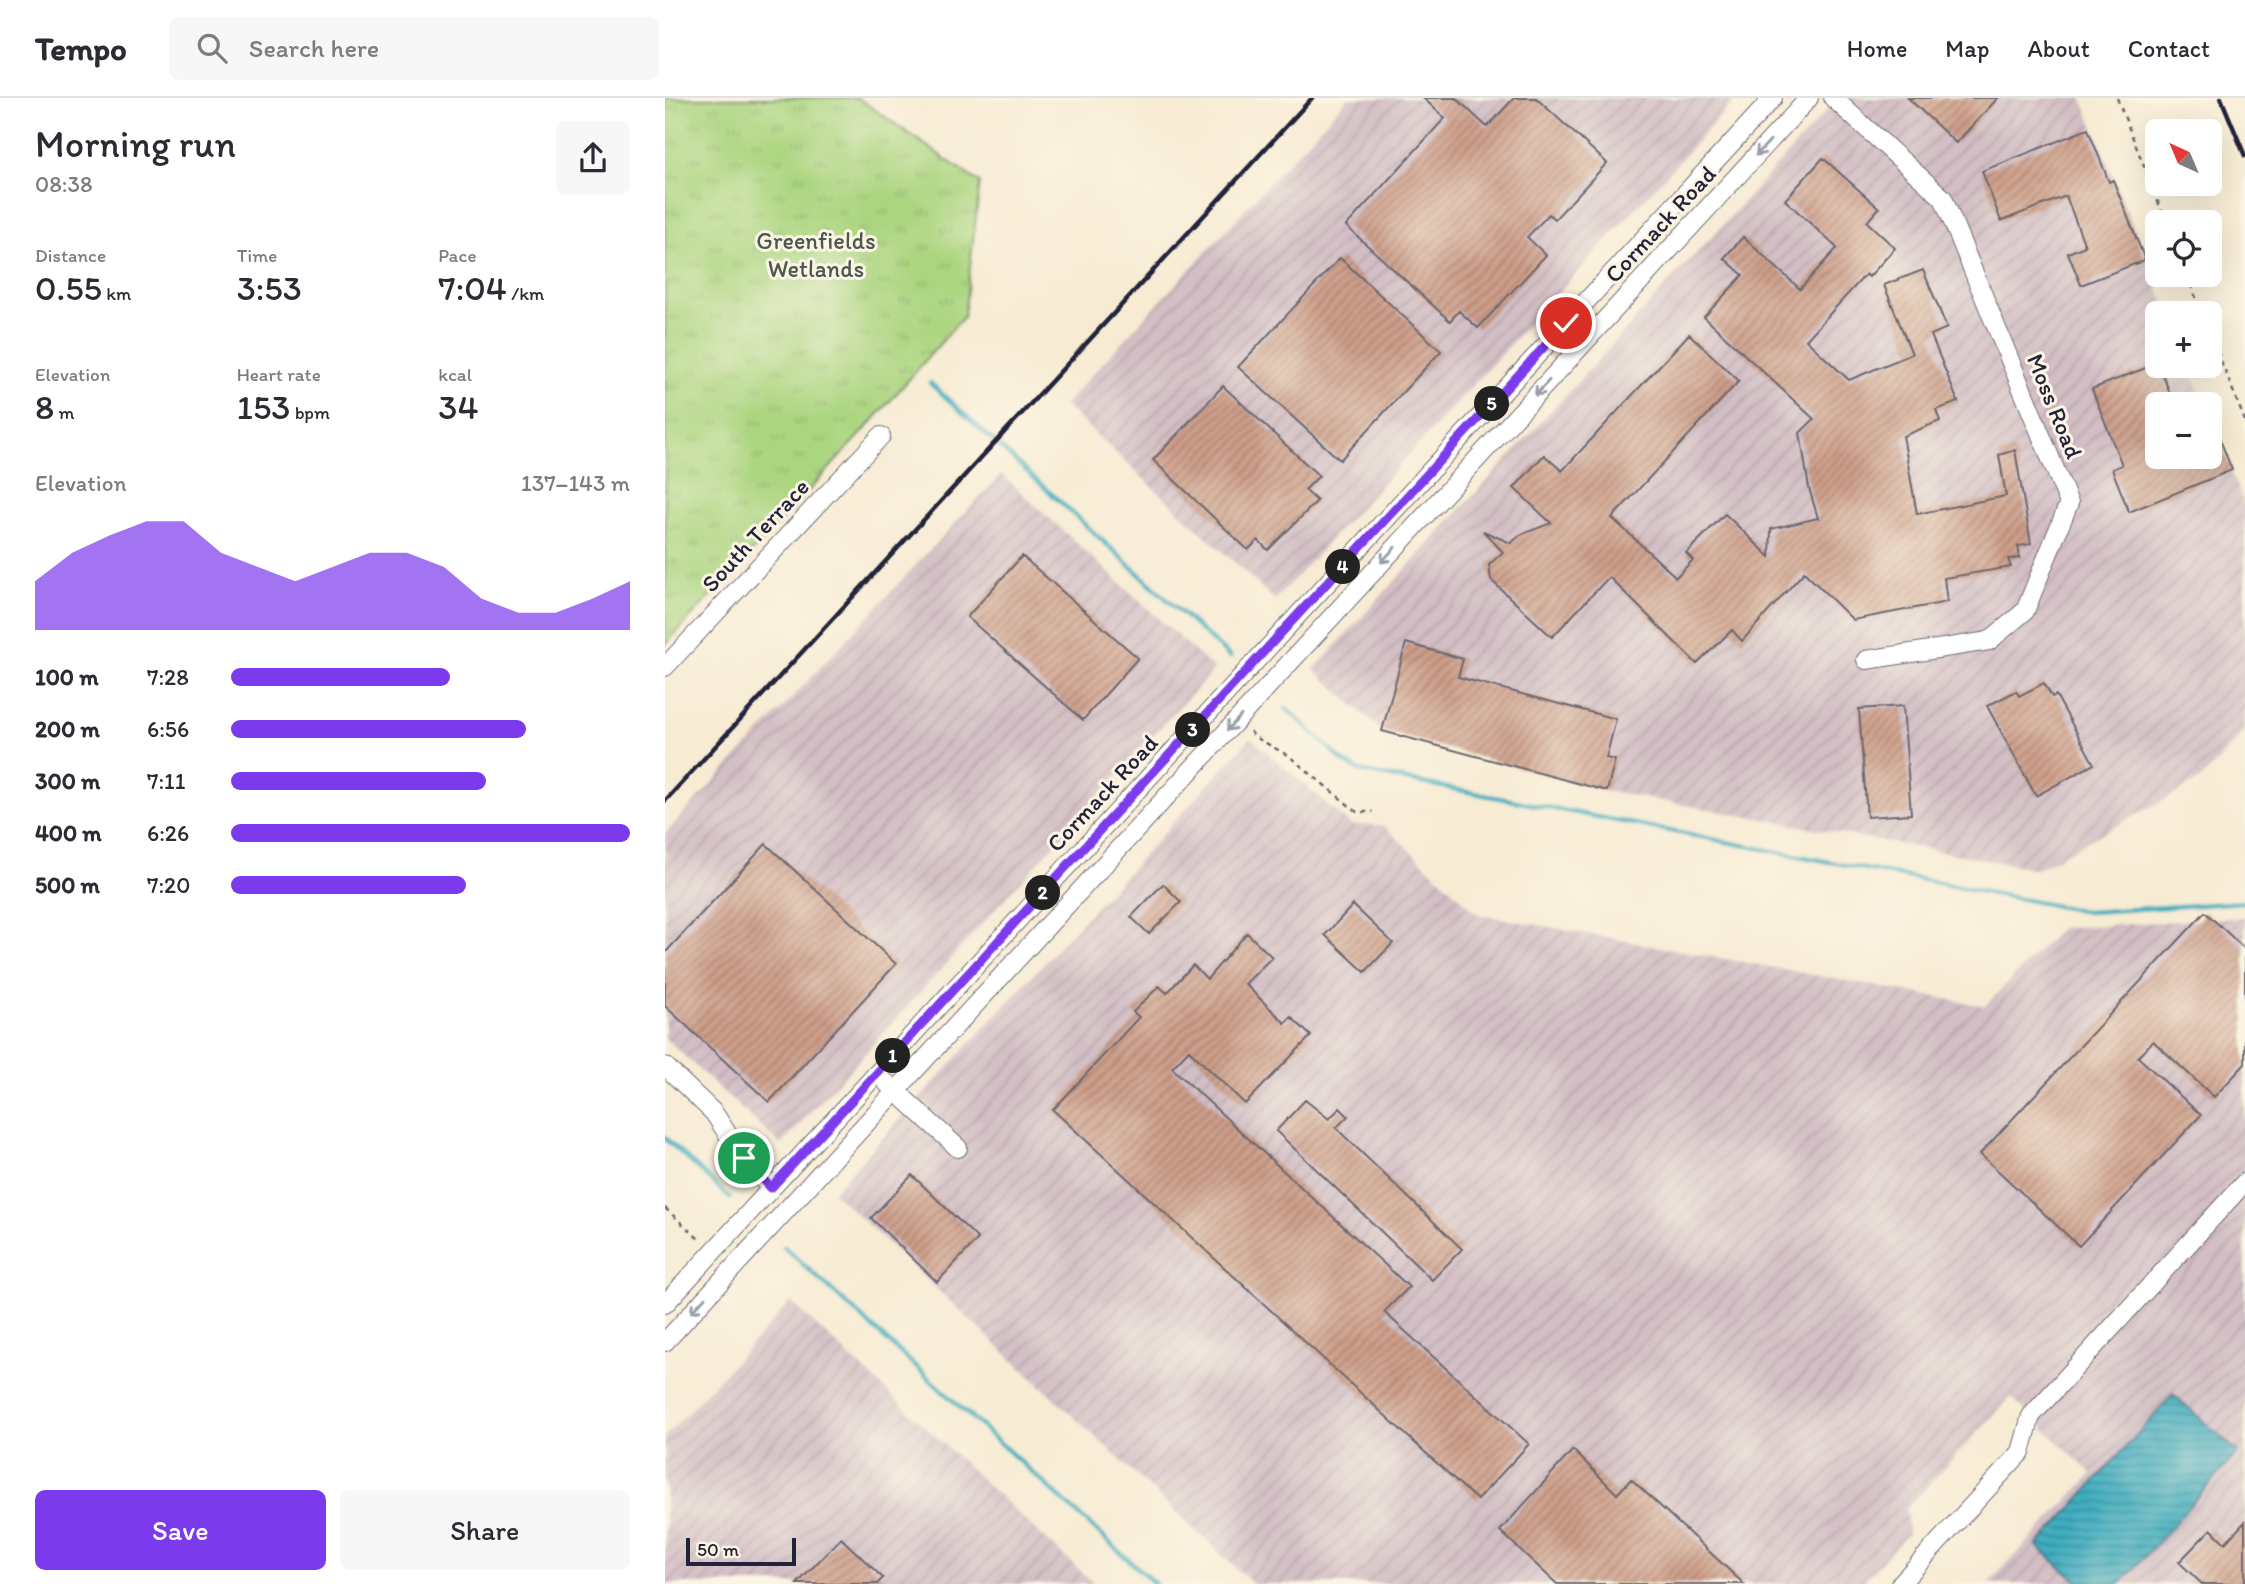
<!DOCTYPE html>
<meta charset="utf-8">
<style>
body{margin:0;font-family:Itim,sans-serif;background:#f7f7f7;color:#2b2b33;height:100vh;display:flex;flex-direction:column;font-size:26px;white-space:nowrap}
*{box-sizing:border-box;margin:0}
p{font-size:23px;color:#7c7c81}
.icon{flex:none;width:38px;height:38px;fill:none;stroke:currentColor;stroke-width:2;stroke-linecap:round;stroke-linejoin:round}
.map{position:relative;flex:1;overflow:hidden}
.panel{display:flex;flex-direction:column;background:#fff;width:665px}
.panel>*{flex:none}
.needle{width:46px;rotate:316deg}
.buttons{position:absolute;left:1480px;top:21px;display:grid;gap:14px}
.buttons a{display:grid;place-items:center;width:77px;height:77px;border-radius:10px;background:#fff;box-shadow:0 7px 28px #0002;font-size:35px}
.scale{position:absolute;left:21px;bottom:18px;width:110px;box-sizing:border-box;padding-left:7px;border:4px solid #22223b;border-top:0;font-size:19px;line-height:24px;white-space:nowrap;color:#22223b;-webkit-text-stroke:5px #fcf5e5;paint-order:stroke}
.pin{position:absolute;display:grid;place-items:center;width:60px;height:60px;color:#fff;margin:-30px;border:4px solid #fff;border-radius:50%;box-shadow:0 2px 7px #0007}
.km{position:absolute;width:35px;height:35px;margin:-18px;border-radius:50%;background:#222;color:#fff;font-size:19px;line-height:35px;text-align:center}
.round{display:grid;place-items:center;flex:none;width:74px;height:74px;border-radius:10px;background:#f7f7f7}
.head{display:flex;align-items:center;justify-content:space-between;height:119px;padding:0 35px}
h1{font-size:38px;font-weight:600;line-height:52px}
.stats{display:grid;grid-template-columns:repeat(3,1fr);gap:10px;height:119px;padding:7px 35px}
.stats div{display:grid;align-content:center}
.stats b{font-size:35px;font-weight:600}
.stats small{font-size:19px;font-weight:400}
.stats p{font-size:19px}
.chart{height:196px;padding:14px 35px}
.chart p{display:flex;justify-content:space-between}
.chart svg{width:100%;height:126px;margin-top:7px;fill:#7c3aed;opacity:.7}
.action{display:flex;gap:14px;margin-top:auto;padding:14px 35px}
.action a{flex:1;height:80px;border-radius:10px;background:#7c3aed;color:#fff;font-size:28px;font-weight:600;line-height:80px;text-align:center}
.action a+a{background:#f7f7f7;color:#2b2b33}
ul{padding:0 35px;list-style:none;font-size:23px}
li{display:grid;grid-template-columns:112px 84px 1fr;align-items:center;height:52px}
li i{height:18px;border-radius:9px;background:#7c3aed}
header{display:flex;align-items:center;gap:42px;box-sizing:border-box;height:98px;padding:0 35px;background:#fff;border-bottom:2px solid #e1e1e2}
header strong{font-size:33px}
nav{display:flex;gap:38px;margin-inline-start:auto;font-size:24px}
.search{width:490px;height:63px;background:#f7f7f7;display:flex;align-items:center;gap:18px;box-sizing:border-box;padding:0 24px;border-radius:10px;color:#7c7c81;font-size:26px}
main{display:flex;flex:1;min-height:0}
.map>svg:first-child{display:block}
.industrial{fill:url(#industrial-furrows)}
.park{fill:url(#park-tufts);stroke:#677c5e;stroke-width:2}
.water{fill:url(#water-rules);stroke:#31687d;stroke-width:2}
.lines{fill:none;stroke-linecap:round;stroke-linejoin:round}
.stream{stroke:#40adbf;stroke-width:4.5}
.building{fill:url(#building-hatch)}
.minor-casing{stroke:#6d6870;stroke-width:20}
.path{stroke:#6d6870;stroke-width:2.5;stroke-dasharray:5 5;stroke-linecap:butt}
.minor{stroke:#fff;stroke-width:18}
.rail{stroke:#22223b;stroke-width:4.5}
.oneway{stroke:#9c9ca7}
.route-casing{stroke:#fff;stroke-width:14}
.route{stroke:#7c3aed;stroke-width:9}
.labels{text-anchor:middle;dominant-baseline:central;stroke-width:6;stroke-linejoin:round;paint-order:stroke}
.street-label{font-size:24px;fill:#22223b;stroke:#fcf5e5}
.park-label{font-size:24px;fill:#4b5850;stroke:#fcf5e5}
</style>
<header>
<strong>Tempo</strong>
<div class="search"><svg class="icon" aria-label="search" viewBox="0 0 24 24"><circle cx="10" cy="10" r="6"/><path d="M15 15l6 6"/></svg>Search here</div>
<nav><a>Home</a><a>Map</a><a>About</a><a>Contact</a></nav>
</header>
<main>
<section class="panel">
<div class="head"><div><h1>Morning run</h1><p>08:38</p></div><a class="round"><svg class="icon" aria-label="share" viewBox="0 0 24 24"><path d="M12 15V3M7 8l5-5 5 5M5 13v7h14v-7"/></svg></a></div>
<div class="stats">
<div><p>Distance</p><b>0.55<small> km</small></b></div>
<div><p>Time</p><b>3:53</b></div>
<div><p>Pace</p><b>7:04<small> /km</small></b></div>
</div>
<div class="stats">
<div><p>Elevation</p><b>8<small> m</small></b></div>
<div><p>Heart rate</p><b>153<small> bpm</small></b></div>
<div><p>kcal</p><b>34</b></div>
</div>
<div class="chart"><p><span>Elevation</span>137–143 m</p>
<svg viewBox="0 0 160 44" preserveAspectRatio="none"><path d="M0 44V27L10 17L20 11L30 6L40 6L50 17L60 22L70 27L80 22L90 17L100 17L110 22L120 33L130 38L140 38L150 33L160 27V44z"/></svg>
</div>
<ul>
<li><b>100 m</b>7:28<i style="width:55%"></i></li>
<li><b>200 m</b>6:56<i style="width:74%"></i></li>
<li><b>300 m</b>7:11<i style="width:64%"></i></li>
<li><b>400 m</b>6:26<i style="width:100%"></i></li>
<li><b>500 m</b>7:20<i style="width:59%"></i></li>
</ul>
<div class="action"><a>Save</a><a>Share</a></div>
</section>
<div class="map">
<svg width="1580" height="1486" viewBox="0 0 1580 1486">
<defs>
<pattern id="industrial-furrows" width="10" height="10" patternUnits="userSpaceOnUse" patternTransform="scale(1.75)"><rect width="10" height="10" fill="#d2bec4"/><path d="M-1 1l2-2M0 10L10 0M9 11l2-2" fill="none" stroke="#b4a3a9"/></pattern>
<pattern id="park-tufts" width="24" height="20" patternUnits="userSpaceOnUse" patternTransform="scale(1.75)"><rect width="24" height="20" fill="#acd580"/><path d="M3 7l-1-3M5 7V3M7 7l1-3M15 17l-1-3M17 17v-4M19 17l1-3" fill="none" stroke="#94b770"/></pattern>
<pattern id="water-rules" width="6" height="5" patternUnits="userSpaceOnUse" patternTransform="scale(1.75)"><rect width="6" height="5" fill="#40adbf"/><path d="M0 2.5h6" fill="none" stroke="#358c9c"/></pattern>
<pattern id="building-hatch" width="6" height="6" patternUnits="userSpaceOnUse" patternTransform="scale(1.75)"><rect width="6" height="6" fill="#cd9e89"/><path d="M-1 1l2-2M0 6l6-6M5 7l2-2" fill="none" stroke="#a68071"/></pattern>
</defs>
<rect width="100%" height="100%" fill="#fcf5e5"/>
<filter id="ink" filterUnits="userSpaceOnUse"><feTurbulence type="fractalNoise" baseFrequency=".0143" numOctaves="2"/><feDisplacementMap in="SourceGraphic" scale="14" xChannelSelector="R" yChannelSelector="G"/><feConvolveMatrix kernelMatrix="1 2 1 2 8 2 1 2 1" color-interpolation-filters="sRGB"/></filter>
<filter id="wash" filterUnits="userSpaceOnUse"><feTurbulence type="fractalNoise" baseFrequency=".00686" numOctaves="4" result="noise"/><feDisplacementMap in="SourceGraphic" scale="28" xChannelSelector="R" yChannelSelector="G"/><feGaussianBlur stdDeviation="1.57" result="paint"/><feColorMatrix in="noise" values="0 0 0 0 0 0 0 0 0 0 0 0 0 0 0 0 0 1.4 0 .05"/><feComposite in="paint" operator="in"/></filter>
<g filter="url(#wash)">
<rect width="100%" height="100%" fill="#f7ebd3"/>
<path class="industrial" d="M683 0H1072L610 502 399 307Z
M1174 0H1417L1503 215H1493V268H1524L1539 306H1493V359H1545V321L1580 408V633L1535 682 1372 771 942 693 717 633 649 571Z
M336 376 549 571 116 1047 0 940V736Z
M586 640 686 727H718L813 816 1320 908 1396 830 1580 819V1486H1323L1427 1376 1346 1299 1241 1411 1243 1435 1196 1486H588L168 1094Z
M126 1204 429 1486H0V1339Z"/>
<path class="park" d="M0 0H193L315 85 299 218 199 333 0 547Z"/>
<path class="water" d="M1508 1296 1573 1354 1455 1486H1415L1372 1448Z"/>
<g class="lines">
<path class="stream" d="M265 285 565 559
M621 610 679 664 695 673 1423 814 1580 804
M0 1040 65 1100
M119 1149 490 1486"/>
</g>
<g id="blocks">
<path class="building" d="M758 0H791L822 29 849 0H871L942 65 890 121 884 116 862 139 881 157 813 230 794 213 785 223 681 128 780 20Z
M1243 0H1333L1291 45Z
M1423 31 1444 84 1448 82 1480 162 1416 187 1403 155 1420 148 1401 98 1336 123 1317 73Z
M1158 60 1214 110 1202 124 1230 150 1204 179 1201 176 1141 242 1184 282 1247 256 1219 187 1258 172 1282 230 1266 237 1293 304 1271 312 1275 323 1238 338 1252 416 1341 398 1334 357 1350 352 1366 446 1353 448 1355 460 1343 461 1346 469 1279 480 1282 504 1188 522 1139 474 1077 543 1067 532 1032 566 944 479 887 539 826 482 824 467 838 454 818 433 846 445 855 437 886 425 849 390 879 357 897 373 1024 236 1074 283 947 420 1011 479 1028 462 1021 455 1060 416 1105 459 1106 431 1153 420 1144 390 1135 335 1149 321 1039 219 1078 177 1059 160 1078 139 1135 191 1172 150 1120 102Z
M675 160 776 253 675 362 573 269Z
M1493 265 1509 306H1493V359H1545L1546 319 1567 372 1464 414 1447 371 1457 367 1427 291Z
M558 288 654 378 640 392 652 403 603 452 593 442 583 452 488 362Z
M357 458 473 560 418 622 302 519Z
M741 545 798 561 793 579 951 621 941 660 950 662 942 693 717 633Z
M1379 585 1387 599 1391 597 1429 666 1371 698 1322 608 1351 593 1354 598Z
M1238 608 1246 716 1202 719 1194 611Z
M101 746 231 866 104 1004 0 908V855Z
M498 786 516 804 484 836 466 819Z
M688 807 728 845 700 874 660 837Z
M1540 814 1580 851V966L1549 999 1488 943 1473 959 1536 1017 1414 1148 1315 1056Z
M582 835 607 859 580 886 620 925 626 919 646 938 580 1006 524 952 507 970 744 1189 719 1214 864 1346 812 1402 388 1012 474 919 468 914 494 888 502 895 528 867 542 881Z
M640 1002 664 1021 675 1010 683 1018 671 1030 797 1151 767 1182 611 1033Z
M247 1077 313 1141 272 1184 206 1120Z
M908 1352 952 1396 966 1381 1079 1486H892L835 1433Z
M1580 1424V1486H1537L1514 1464 1546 1431 1560 1445Z
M176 1440 218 1480 212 1486H132Z"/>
</g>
</g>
<g filter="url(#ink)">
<use href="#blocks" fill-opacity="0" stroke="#6d6870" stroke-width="2"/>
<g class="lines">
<defs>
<path id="minor" d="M1168 0 1278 100 1404 405 1360 513 1324 543 1201 562
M0 569 216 338
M0 968 49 1015 78 1060 106 1090
M222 985 293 1050
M0 1206 1108 0
M0 1244 1144 0
M1235 1486 1356 1354 1366 1318 1580 1084"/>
</defs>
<use href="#minor" class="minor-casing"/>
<path class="path" d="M1452 0 1501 124
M1522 177 1537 215
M1545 235 1580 323
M585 633 590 639 624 658 692 714H708
M0 1110 35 1142"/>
<use href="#minor" class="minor"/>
<path class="rail" d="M1556 0 1580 58
M0 703 647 0"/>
</g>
<defs><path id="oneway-shaft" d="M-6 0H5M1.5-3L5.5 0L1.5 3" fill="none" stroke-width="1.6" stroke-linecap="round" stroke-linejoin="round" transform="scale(1.75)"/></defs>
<g class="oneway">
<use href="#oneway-shaft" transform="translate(1098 50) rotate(133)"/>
<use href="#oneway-shaft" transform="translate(877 290) rotate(133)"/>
<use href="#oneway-shaft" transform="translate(723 457) rotate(133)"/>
<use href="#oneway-shaft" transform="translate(569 625) rotate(133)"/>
<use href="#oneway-shaft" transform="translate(33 1207) rotate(133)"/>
</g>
</g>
<g class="lines" filter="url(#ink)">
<defs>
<path id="route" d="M79 1060 106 1090 901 225"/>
</defs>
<use href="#route" class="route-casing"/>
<use href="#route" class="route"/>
</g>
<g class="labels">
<g class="street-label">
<text transform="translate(995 126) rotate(-47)">Cormack Road</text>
<text transform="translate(1390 308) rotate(68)">Moss Road</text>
<text transform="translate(90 437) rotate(-47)">South Terrace</text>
<text transform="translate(437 695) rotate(-47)">Cormack Road</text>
</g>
<g class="park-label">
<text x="151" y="142">Greenfields<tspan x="151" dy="28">Wetlands</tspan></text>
</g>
</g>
</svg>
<div class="buttons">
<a><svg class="needle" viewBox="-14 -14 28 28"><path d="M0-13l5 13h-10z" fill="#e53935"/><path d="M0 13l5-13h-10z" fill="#7c7c81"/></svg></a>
<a><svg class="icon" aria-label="locate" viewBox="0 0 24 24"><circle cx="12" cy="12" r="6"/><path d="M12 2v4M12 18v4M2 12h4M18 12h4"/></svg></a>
<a>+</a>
<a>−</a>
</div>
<div class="scale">50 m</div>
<div class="pin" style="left:79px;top:1060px;background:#1e9e55"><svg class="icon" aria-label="arrive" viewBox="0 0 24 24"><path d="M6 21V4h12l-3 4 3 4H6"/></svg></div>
<div class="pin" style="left:901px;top:225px;background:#d93025"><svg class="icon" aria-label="check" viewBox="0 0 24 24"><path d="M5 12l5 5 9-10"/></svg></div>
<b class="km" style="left:228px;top:958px">1</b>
<b class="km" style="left:378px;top:795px">2</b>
<b class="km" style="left:528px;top:632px">3</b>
<b class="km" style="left:678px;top:469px">4</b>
<b class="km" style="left:827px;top:306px">5</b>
</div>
</main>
